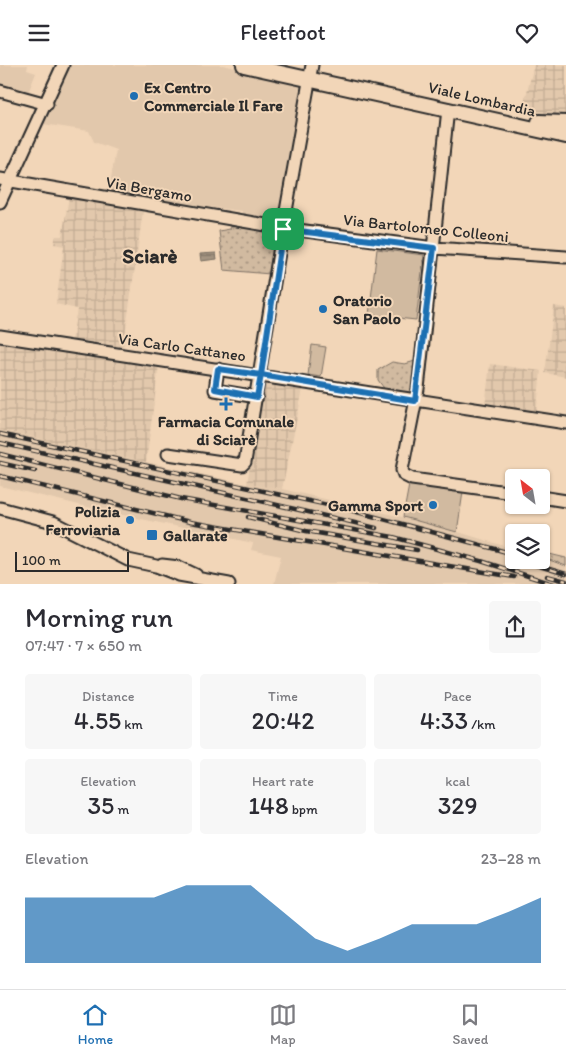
<!DOCTYPE html>
<meta charset="utf-8">
<style>
body{margin:0;font-family:Itim,sans-serif;background:#f7f7f7;color:#2b2b33;height:100vh;display:flex;flex-direction:column;font-size:19px;white-space:nowrap}
*{box-sizing:border-box;margin:0}
p{font-size:16px;color:#7c7c81}
.icon{flex:none;width:28px;height:28px;fill:none;stroke:currentColor;stroke-width:2;stroke-linecap:round;stroke-linejoin:round}
.map{position:relative;height:519px;overflow:hidden}
.drawer{display:flex;flex-direction:column;background:#fff;flex:1}
.drawer>*{flex:none}
.needle{width:32px;rotate:329deg}
.controls{position:absolute;left:505px;top:404px;display:grid;gap:10px}
.controls a{display:grid;place-items:center;width:45px;height:45px;border-radius:5px;background:#fff;box-shadow:0 1px 4px #0004;font-size:25px}
.scale{position:absolute;left:15px;bottom:12px;width:114px;box-sizing:border-box;padding-left:5px;border:2px solid #2b2b2b;border-top:0;font-size:14px;line-height:18px;white-space:nowrap;color:#2b2b2b;-webkit-text-stroke:4px #f2d6b8;paint-order:stroke}
.pin{position:absolute;display:grid;place-items:center;width:42px;height:42px;color:#fff;margin:-21px;border-radius:10px;box-shadow:0 2px 8px #0006}
.round{display:grid;place-items:center;flex:none;width:52px;height:52px;border-radius:5px;background:#f7f7f7}
.overview{display:flex;align-items:center;justify-content:space-between;height:85px;padding:0 25px}
h1{font-size:28px;font-weight:600;line-height:38px}
.figures{display:grid;grid-template-columns:repeat(3,1fr);gap:8px;height:85px;padding:5px 25px}
.figures div{display:grid;align-content:center;border-radius:5px;background:#f7f7f7;text-align:center}
.figures b{font-size:25px;font-weight:600}
.figures small{font-size:14px;font-weight:400}
.figures p{font-size:14px}
.chart{height:140px;padding:10px 25px}
.chart p{display:flex;justify-content:space-between}
.chart svg{width:100%;height:90px;margin-top:5px;fill:#1f6fb2;opacity:.7}
header{display:flex;justify-content:space-between;align-items:center;height:65px;padding:0 25px;background:#fff;font-size:22px;font-weight:600}
.tabs{display:flex;justify-content:space-around;align-items:center;height:70px;border-top:1px solid #e1e1e2;background:#fff;font-size:14px;color:#7c7c81}
.tabs a{display:grid;justify-items:center;gap:2px}
.tabs .selected{color:#1f6fb2}
.map>svg:first-child{display:block}
.built{fill:#e2c8ac}
.industrial{fill:url(#industrial-grid)}
.green{fill:url(#green-dots);stroke:#7e7266}
.pitch{fill:#d1baa0;stroke:#7e7266}
.water{fill:url(#water-rules);stroke:#746b5f}
.lines{fill:none;stroke-linecap:round;stroke-linejoin:round}
.minor-casing{stroke:#2b2b2b;stroke-width:15}
.major-casing{stroke:#2b2b2b;stroke-width:18}
.minor{stroke:#f2d6b8;stroke-width:11}
.major{stroke:#f2d6b8;stroke-width:14}
.rail-casing{stroke:#2b2b2b;stroke-width:4.5}
.rail{stroke:#f2d6b8;stroke-width:2.5;stroke-dasharray:8;stroke-linecap:butt}
.route-casing{stroke:#fff;stroke-width:10}
.route{stroke:#1f6fb2;stroke-width:6}
.poi-dot{fill:#1f6fb2;stroke:#f2d6b8;stroke-width:2}
.labels{text-anchor:middle;dominant-baseline:central;stroke-width:4;stroke-linejoin:round;paint-order:stroke}
.poi-label{font-size:16px;font-weight:bold;fill:#2b2b2b;stroke:#f2d6b8;text-anchor:start}
.street-label{font-size:16px;fill:#2b2b2b;stroke:#f2d6b8}
.district-label{font-size:21px;font-weight:bold;fill:#2b2b2b;stroke:#f2d6b8}
</style>
<header><svg class="icon" aria-label="menu" viewBox="0 0 24 24"><path d="M4 6h16M4 12h16M4 18h16"/></svg>Fleetfoot<svg class="icon" aria-label="heart" viewBox="0 0 24 24"><path d="M12 20l-8-8c-3-5 5-10 8-4 3-6 11-1 8 4z"/></svg></header>
<div class="map">
<svg width="566" height="519" viewBox="0 0 566 519">
<defs>
<pattern id="industrial-grid" width="8" height="8" patternUnits="userSpaceOnUse" patternTransform="scale(1.25)"><rect width="8" height="8" fill="#e2c8ac"/><path d="M0 4h8M4 0v8" fill="none" stroke="#c2ac94"/></pattern>
<pattern id="green-dots" width="8" height="8" patternUnits="userSpaceOnUse" patternTransform="scale(1.25)"><rect width="8" height="8" fill="#d1baa0"/><path d="M2 2h.1M6 6h.1" fill="none" stroke="#aa9783" stroke-width="1.8" stroke-linecap="round"/></pattern>
<pattern id="water-rules" width="6" height="5" patternUnits="userSpaceOnUse" patternTransform="scale(1.25)"><rect width="6" height="5" fill="#a59582"/><path d="M0 2.5h6" fill="none" stroke="#877a6b"/></pattern>
</defs>
<rect width="100%" height="100%" fill="#f2d6b8"/>
<filter id="ink" filterUnits="userSpaceOnUse"><feTurbulence type="fractalNoise" baseFrequency=".02" numOctaves="2"/><feDisplacementMap in="SourceGraphic" scale="10" xChannelSelector="R" yChannelSelector="G"/><feConvolveMatrix kernelMatrix="1 2 1 2 8 2 1 2 1" color-interpolation-filters="sRGB"/></filter>
<g filter="url(#ink)">
<path class="built" d="M0 0H28L27 5 36 8 28 28 0 21Z
M71 0H223L299 18 302 25 287 99 279 155 242 150V146L181 139 180 143 108 130 116 85 94 77 89 66 43 59Z
M0 365 247 419 282 424 432 459 514 484V495H541V492L566 501V519H274L281 491 251 485 253 478 100 445 0 421Z"/>
<path class="industrial" d="M534 0H566V50L547 51 522 46Z
M69 132 143 146 123 284 72 276 77 244 56 239 64 181 54 179 56 171H62Z
M554 241 566 243V312L545 308Z
M0 277 159 300 146 397 0 365Z
M490 299 541 306 536 350 485 342Z
M264 316 303 324 282 424 247 419Z"/>
<path class="green" d="M232 160 275 167 270 209 224 205 219 166 230 164Z
M415 296C414 308 416 323 405 330L386 326 378 315V305L392 297 405 299Z
M541 487 566 493V501L541 492Z"/>
<path class="pitch" d="M377 184 424 190 416 255 369 250Z
M312 280 326 282 321 312 308 310Z
M409 420 463 427 457 467 403 452Z"/>
<path class="water" d="M216 188 217 194 201 196 200 189Z"/>
<g class="lines">
<defs>
<path id="minor" d="M0 26 47 39
M448 44 418 324 402 405 404 410 412 414 514 428
M0 114 283 163 434 183 566 192
M0 137 63 0
M0 271 566 358
M218 304 215 325 257 332
M168 389 242 400 245 397 283 163 312 0
M541 432 566 436
M0 443 53 457 128 495 156 501 179 510 229 519
M162 500 179 502 196 510"/>
<path id="major" d="M244 0 566 71
M539 57 566 58"/>
</defs>
<use href="#minor" class="minor-casing"/>
<use href="#major" class="major-casing"/>
<use href="#minor" class="minor"/>
<use href="#major" class="major"/>
<defs>
<path id="rail" d="M0 369 346 444 514 489
M0 378C125 406 251 433 376 463
M0 389 181 434 393 472 481 496 553 519
M0 398 35 406
M0 411 190 457 514 512
M248 452 306 466 417 485
M519 495 566 509
M547 511 566 516"/>
</defs>
<use href="#rail" class="rail-casing"/>
<use href="#rail" class="rail"/>
</g>
</g>
<g class="lines" filter="url(#ink)">
<defs>
<path id="route" d="M283 164 261 310 218 304 215 324 257 332 261 310 415 336 434 183 283 164"/>
</defs>
<use href="#route" class="route-casing"/>
<use href="#route" class="route"/>
</g>
<g class="poi-dot">
<circle cx="134" cy="31" r="5"/>
<circle cx="323" cy="244" r="5"/>
<path d="M223.5 331.5h5v5h5v5h-5v5h-5v-5h-5v-5h5z"/>
<circle cx="433" cy="440" r="5"/>
<circle cx="130" cy="455" r="5"/>
<rect x="146" y="464" width="12" height="12" rx="2.5"/>
</g>
<g class="labels">
<g class="poi-label">
<text x="144" y="22">Ex Centro<tspan x="144" dy="18">Commerciale Il Fare</tspan></text>
<text x="333" y="235">Oratorio<tspan x="333" dy="18">San Paolo</tspan></text>
<text x="226" y="356" text-anchor="middle">Farmacia Comunale<tspan x="226" dy="18">di Sciarè</tspan></text>
<text x="423" y="440" text-anchor="end">Gamma Sport</text>
<text x="120" y="446" text-anchor="end">Polizia<tspan x="120" dy="18">Ferroviaria</tspan></text>
<text x="163" y="470">Gallarate</text>
</g>
<g class="street-label">
<text transform="translate(482 34) rotate(13)">Viale Lombardia</text>
<text transform="translate(149 124) rotate(10)">Via Bergamo</text>
<text transform="translate(426 163) rotate(6)">Via Bartolomeo Colleoni</text>
<text transform="translate(182 282) rotate(8)">Via Carlo Cattaneo</text>
</g>
<g class="district-label">
<text x="150" y="190">Sciarè</text>
</g>
</g>
</svg>
<div class="controls">
<a><svg class="needle" viewBox="-14 -14 28 28"><path d="M0-13l5 13h-10z" fill="#e53935"/><path d="M0 13l5-13h-10z" fill="#7c7c81"/></svg></a>
<a><svg class="icon" aria-label="layers" viewBox="0 0 24 24"><path d="M12 4l9 5-9 5-9-5zM3 14l9 5 9-5"/></svg></a>
</div>
<div class="scale">100 m</div>
<div class="pin" style="left:283px;top:164px;background:#1e9e55"><svg class="icon" aria-label="arrive" viewBox="0 0 24 24"><path d="M6 21V4h12l-3 4 3 4H6"/></svg></div>
</div>
<section class="drawer">
<div class="overview"><div><h1>Morning run</h1><p>07:47 · 7 × 650 m</p></div><a class="round"><svg class="icon" aria-label="share" viewBox="0 0 24 24"><path d="M12 15V3M7 8l5-5 5 5M5 13v7h14v-7"/></svg></a></div>
<div class="figures">
<div><p>Distance</p><b>4.55<small> km</small></b></div>
<div><p>Time</p><b>20:42</b></div>
<div><p>Pace</p><b>4:33<small> /km</small></b></div>
</div>
<div class="figures">
<div><p>Elevation</p><b>35<small> m</small></b></div>
<div><p>Heart rate</p><b>148<small> bpm</small></b></div>
<div><p>kcal</p><b>329</b></div>
</div>
<div class="chart"><p><span>Elevation</span>23–28 m</p>
<svg viewBox="0 0 160 44" preserveAspectRatio="none"><path d="M0 44V12L10 12L20 12L30 12L40 12L50 6L60 6L70 6L80 19L90 32L100 38L110 32L120 25L130 25L140 25L150 19L160 12V44z"/></svg>
</div>
</section>
<nav class="tabs">
<a class="selected"><svg class="icon" aria-label="home" viewBox="0 0 24 24"><path d="M3 11l9-7 9 7M6 9v11h12V9"/></svg>Home</a>
<a><svg class="icon" aria-label="map" viewBox="0 0 24 24"><path d="M3 6l6-2 6 2 6-2v14l-6 2-6-2-6 2zM9 4v14M15 6v14"/></svg>Map</a>
<a><svg class="icon" aria-label="saved" viewBox="0 0 24 24"><path d="M7 4h10v16l-5-4-5 4z"/></svg>Saved</a>
</nav>
